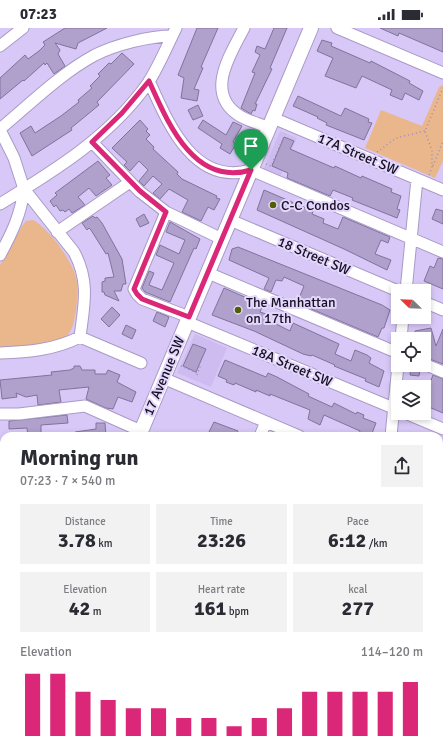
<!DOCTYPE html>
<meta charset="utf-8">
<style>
body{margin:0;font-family:Signika,sans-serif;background:#f2f2f3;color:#2b2b33;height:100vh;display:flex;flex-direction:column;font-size:15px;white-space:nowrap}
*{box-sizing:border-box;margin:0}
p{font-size:13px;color:#7c7c81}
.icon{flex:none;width:22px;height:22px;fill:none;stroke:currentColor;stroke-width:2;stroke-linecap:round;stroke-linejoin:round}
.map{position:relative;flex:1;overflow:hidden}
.sheet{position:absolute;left:0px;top:404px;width:443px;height:324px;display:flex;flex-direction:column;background:#fff;border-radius:12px 12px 0 0;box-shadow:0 2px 6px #0003}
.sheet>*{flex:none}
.needle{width:26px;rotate:293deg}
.buttons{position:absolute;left:391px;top:256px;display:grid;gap:8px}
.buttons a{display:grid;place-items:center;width:40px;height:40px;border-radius:0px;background:#fff;box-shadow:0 2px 6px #0003;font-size:20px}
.pin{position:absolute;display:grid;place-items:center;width:34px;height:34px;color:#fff;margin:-41px -17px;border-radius:50% 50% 50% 0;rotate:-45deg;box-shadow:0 0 4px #0007}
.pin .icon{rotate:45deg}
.round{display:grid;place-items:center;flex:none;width:42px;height:42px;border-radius:0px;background:#f2f2f3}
.headline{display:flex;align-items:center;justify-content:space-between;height:68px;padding:0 20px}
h1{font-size:22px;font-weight:700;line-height:30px}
.stats{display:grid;grid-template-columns:repeat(3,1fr);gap:6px;height:68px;padding:4px 20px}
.stats div{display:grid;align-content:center;border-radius:0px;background:#f2f2f3;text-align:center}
.stats b{font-size:20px;font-weight:700}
.stats small{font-size:11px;font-weight:400}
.stats p{font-size:11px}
.chart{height:112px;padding:8px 20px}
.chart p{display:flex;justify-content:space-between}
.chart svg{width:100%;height:72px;margin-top:4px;stroke:#db2777;stroke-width:6}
.status{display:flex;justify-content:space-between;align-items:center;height:28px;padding:0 20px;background:#fff;direction:ltr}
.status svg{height:11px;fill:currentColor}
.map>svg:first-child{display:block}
.built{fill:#cebcf1}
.green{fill:#eab78d}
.building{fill:#afa0cc;stroke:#81729d}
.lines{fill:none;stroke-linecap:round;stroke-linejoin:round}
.minor-casing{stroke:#a99ac6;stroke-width:13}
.major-casing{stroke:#a99ac6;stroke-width:16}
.path{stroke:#9a8eb3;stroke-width:1.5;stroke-dasharray:1 3;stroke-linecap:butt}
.minor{stroke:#fff;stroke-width:11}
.major{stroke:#fff;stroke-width:14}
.route-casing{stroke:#fff;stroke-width:8}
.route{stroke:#db2777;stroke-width:5}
.poi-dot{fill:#4f5f01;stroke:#e4d7fd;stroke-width:1.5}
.labels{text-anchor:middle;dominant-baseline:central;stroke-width:4;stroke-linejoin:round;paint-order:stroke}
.street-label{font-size:14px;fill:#150f1f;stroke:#e4d7fd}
.poi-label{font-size:14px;fill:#150f1f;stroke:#e4d7fd;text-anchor:start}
</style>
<div class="status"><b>07:23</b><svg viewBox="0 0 49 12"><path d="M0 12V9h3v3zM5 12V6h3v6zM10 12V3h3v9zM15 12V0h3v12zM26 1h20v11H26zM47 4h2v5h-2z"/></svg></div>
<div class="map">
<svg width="443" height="728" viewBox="0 0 443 728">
<rect width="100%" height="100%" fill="#d8c8f7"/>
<path class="built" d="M280 103 297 110 278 154 261 147Z
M195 306 227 320 211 359 177 345Z
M29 724H343L342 728H32Z"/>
<path class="green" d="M443 57V133L435 150 365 120 381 82 422 98 439 59Z
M33 192C49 200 76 237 77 255 78 264 77 274 76 283 74 294 73 303 64 311L27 318 0 320V237L22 198 26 193Z"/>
<path class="building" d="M65 0H107L78 15 76 21 55 15 60 22 58 26 65 38 54 46 47 35 45 37 44 35 24 53 23 52 0 71V50L25 27 28 31 39 23 45 17 43 14Z
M197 0H218L201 39 203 40 194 61 199 62 197 73 181 70 184 50 178 47Z
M274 0H287L270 40 272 41 255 76H257L255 83 253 82 251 86 241 80 255 45 252 44 260 27 255 24 257 18 265 21Z
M380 0H443V24L399 5 398 8Z
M322 12 332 15 331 18 370 35 371 33 410 53 409 55 423 63 419 72 405 65 402 72 390 67 392 62 362 48 356 60 325 48 333 30 317 23Z
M122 25 134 36 97 74 99 77 71 100 72 102 32 128 20 105 31 98 35 105 61 88 79 74 78 72 92 60 90 58 100 48 98 46 109 35 111 36Z
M298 68 341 88 345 80 369 91 368 94 372 95 364 112 326 97 327 95 317 90 318 89 293 78Z
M198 77 203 88 193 92 188 82Z
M140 92 148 101 146 103 150 107 146 111 154 119 153 121 178 144 177 146 182 151 217 168 216 170 220 171 214 182 208 179 201 193 182 184 188 172 169 161 160 171 153 165 162 156 153 148 144 158 139 153 148 142 139 133 130 143 124 137 127 134 112 120Z
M203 92 226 107 233 94 242 98 233 114 236 116 230 126 220 120 222 116 198 100Z
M284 109 294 113 290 121 334 140 335 138 361 150 362 148 392 161 391 164 401 168 397 181 400 182 397 190 352 172 353 170 333 162 330 168 287 150 288 145 272 138Z
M98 133 110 147 106 150 112 157 96 168 89 160 78 169 85 177 72 185 69 181 65 184 63 182 60 183 56 177 54 179 50 173 57 167 55 165Z
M264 162 313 183 312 186 324 191 323 195 338 201 343 189 390 209 388 215 381 212 375 226 391 232 387 242 344 221 257 182Z
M436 181 443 183V196L432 191Z
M144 186 149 195 140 199 136 191Z
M93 188 95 190 97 189 102 195 122 231 126 256H123L121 263H114L119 273 105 267 104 264H102V254L105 253V250L114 249 108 225 106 226 91 202 89 200 87 202 82 195Z
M170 194 200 211 196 221 194 220 170 274 145 264 142 260 149 243 154 245 149 257 162 262 174 235 156 227 160 217 179 226 185 212 166 204Z
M238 219 382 277 390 282 384 300H382L378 309 297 275 304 258 284 249 282 253 276 252 271 264 264 261 269 250 229 232 232 221Z
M438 230 443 231V261L424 253 430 238 434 240Z
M224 260 263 277 260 284 269 287 267 291 276 296 290 303 293 295 339 316 335 326 351 333 355 322 367 327 371 330 369 335 384 343 379 359 365 353 366 351 334 338 335 337 312 327 311 328 303 326 254 303 212 287Z
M112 279 120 287 109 299 101 291Z
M157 284 169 289 165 299 153 293Z
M126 297 136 302 132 311 122 306Z
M431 300 436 318 443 301V336L424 329V311H415V303Z
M193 316 206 321 196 344 183 338Z
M225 332 266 349 268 345 277 349 309 366 308 368 332 379 334 375 356 386 357 384 364 387 363 390 376 395 371 408 359 406 360 403 324 387 320 397 308 391 310 382 270 366V368L256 362V364L235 355 234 357 226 354 227 352 218 348Z
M74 338H80L82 342H95V346H106L108 342 120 347 117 354 136 364 132 374 118 369 113 381 106 380 86 371 89 359 59 362 61 374 38 377 37 367 26 369 16 365 17 369 2 371 0 352 52 347 51 344 70 342 74 340Z
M411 338H418L420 341 419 348 410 347Z
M433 347 443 351V385L424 377V369Z
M67 387 68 395 41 397V408H28L27 400 9 401V393Z
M214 394 238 403 236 408H207Z
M96 395H105L106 408H75V404L96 401Z"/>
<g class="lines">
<defs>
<path id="minor" d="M244 0C230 27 204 66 240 88 249 93 260 96 269 100
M337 0 443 45
M0 18 23 0
M149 53C168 95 194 159 251 142L443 224
M273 90 443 162
M0 101C30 76 60 46 95 27 115 17 149 8 172 8
M0 102 14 130 24 161 74 224C90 254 84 277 80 309
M92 114 139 163 166 184 222 211
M0 176C54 143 111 108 148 55 159 38 167 18 176 0
M166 184 134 261 137 266 142 271 189 289
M230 192 398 263
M57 204 130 154
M0 227C12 205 21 186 24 161
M208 245 398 325
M406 263 417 151
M424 274 443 282
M187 294 398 382
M401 311 403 289
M0 325C28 324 54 322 80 309L141 335
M424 336 443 344
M163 350 299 408
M405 385 443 401
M0 386H19L85 378 141 403
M260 408 266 394
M391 408 398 337
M0 447H4
M439 467 443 469
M439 499 443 490
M0 669 4 671
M439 689 443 690
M351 728 352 724"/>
<path id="major" d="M139 408 311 0
M2 728 4 723"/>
</defs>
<use href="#minor" class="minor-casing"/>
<use href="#major" class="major-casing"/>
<path class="path" d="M377 124 396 110 425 103
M266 136 271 138 285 106
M433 138 443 113
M429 147 432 140V123L425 103 443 60
M181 338 197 345
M197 347 201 336
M325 728 328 724"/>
<use href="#minor" class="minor"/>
<use href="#major" class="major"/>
</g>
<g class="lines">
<defs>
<path id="route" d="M149 53C168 95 194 159 251 142L189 289 142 271 137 266 134 261 166 184 140 163 92 114 122 85Z"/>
</defs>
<use href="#route" class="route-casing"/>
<use href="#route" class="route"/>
</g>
<g class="poi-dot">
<circle cx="273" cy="177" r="4"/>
<circle cx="238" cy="282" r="4"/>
</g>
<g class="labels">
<g class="street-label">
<text transform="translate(358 126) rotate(23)">17A Street SW</text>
<text transform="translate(314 228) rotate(23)">18 Street SW</text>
<text transform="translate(292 338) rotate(23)">18A Street SW</text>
<text transform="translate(164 348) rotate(-67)">17 Avenue SW</text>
</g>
<g class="poi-label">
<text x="281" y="177">C-C Condos</text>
<text x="246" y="274">The Manhattan<tspan x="246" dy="16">on 17th</tspan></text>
</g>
</g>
</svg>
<div class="buttons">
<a><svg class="needle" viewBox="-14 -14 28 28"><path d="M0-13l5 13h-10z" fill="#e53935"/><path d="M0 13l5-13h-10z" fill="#7c7c81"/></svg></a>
<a><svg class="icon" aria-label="locate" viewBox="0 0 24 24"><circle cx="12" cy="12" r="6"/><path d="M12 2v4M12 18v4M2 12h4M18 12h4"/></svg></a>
<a><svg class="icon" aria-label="layers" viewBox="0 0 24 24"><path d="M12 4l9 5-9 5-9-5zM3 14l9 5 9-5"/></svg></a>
</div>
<div class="pin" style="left:251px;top:142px;background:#1e9e55"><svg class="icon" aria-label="arrive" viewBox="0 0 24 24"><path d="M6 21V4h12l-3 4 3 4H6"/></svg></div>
<section class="sheet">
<div class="headline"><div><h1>Morning run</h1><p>07:23 · 7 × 540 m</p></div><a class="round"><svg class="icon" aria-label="share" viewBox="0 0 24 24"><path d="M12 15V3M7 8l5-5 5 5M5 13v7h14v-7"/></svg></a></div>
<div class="stats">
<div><p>Distance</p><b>3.78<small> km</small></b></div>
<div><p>Time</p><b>23:26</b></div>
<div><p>Pace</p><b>6:12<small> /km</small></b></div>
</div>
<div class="stats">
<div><p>Elevation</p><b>42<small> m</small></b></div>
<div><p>Heart rate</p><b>161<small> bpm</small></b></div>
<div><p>kcal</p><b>277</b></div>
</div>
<div class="chart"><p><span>Elevation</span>114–120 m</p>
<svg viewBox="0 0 160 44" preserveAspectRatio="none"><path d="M5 44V6M15 44V6M25 44V17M35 44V22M45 44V27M55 44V27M65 44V33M75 44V33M85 44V38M95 44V33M105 44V27M115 44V17M125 44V17M135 44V17M145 44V17M155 44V11"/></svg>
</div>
</section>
</div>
